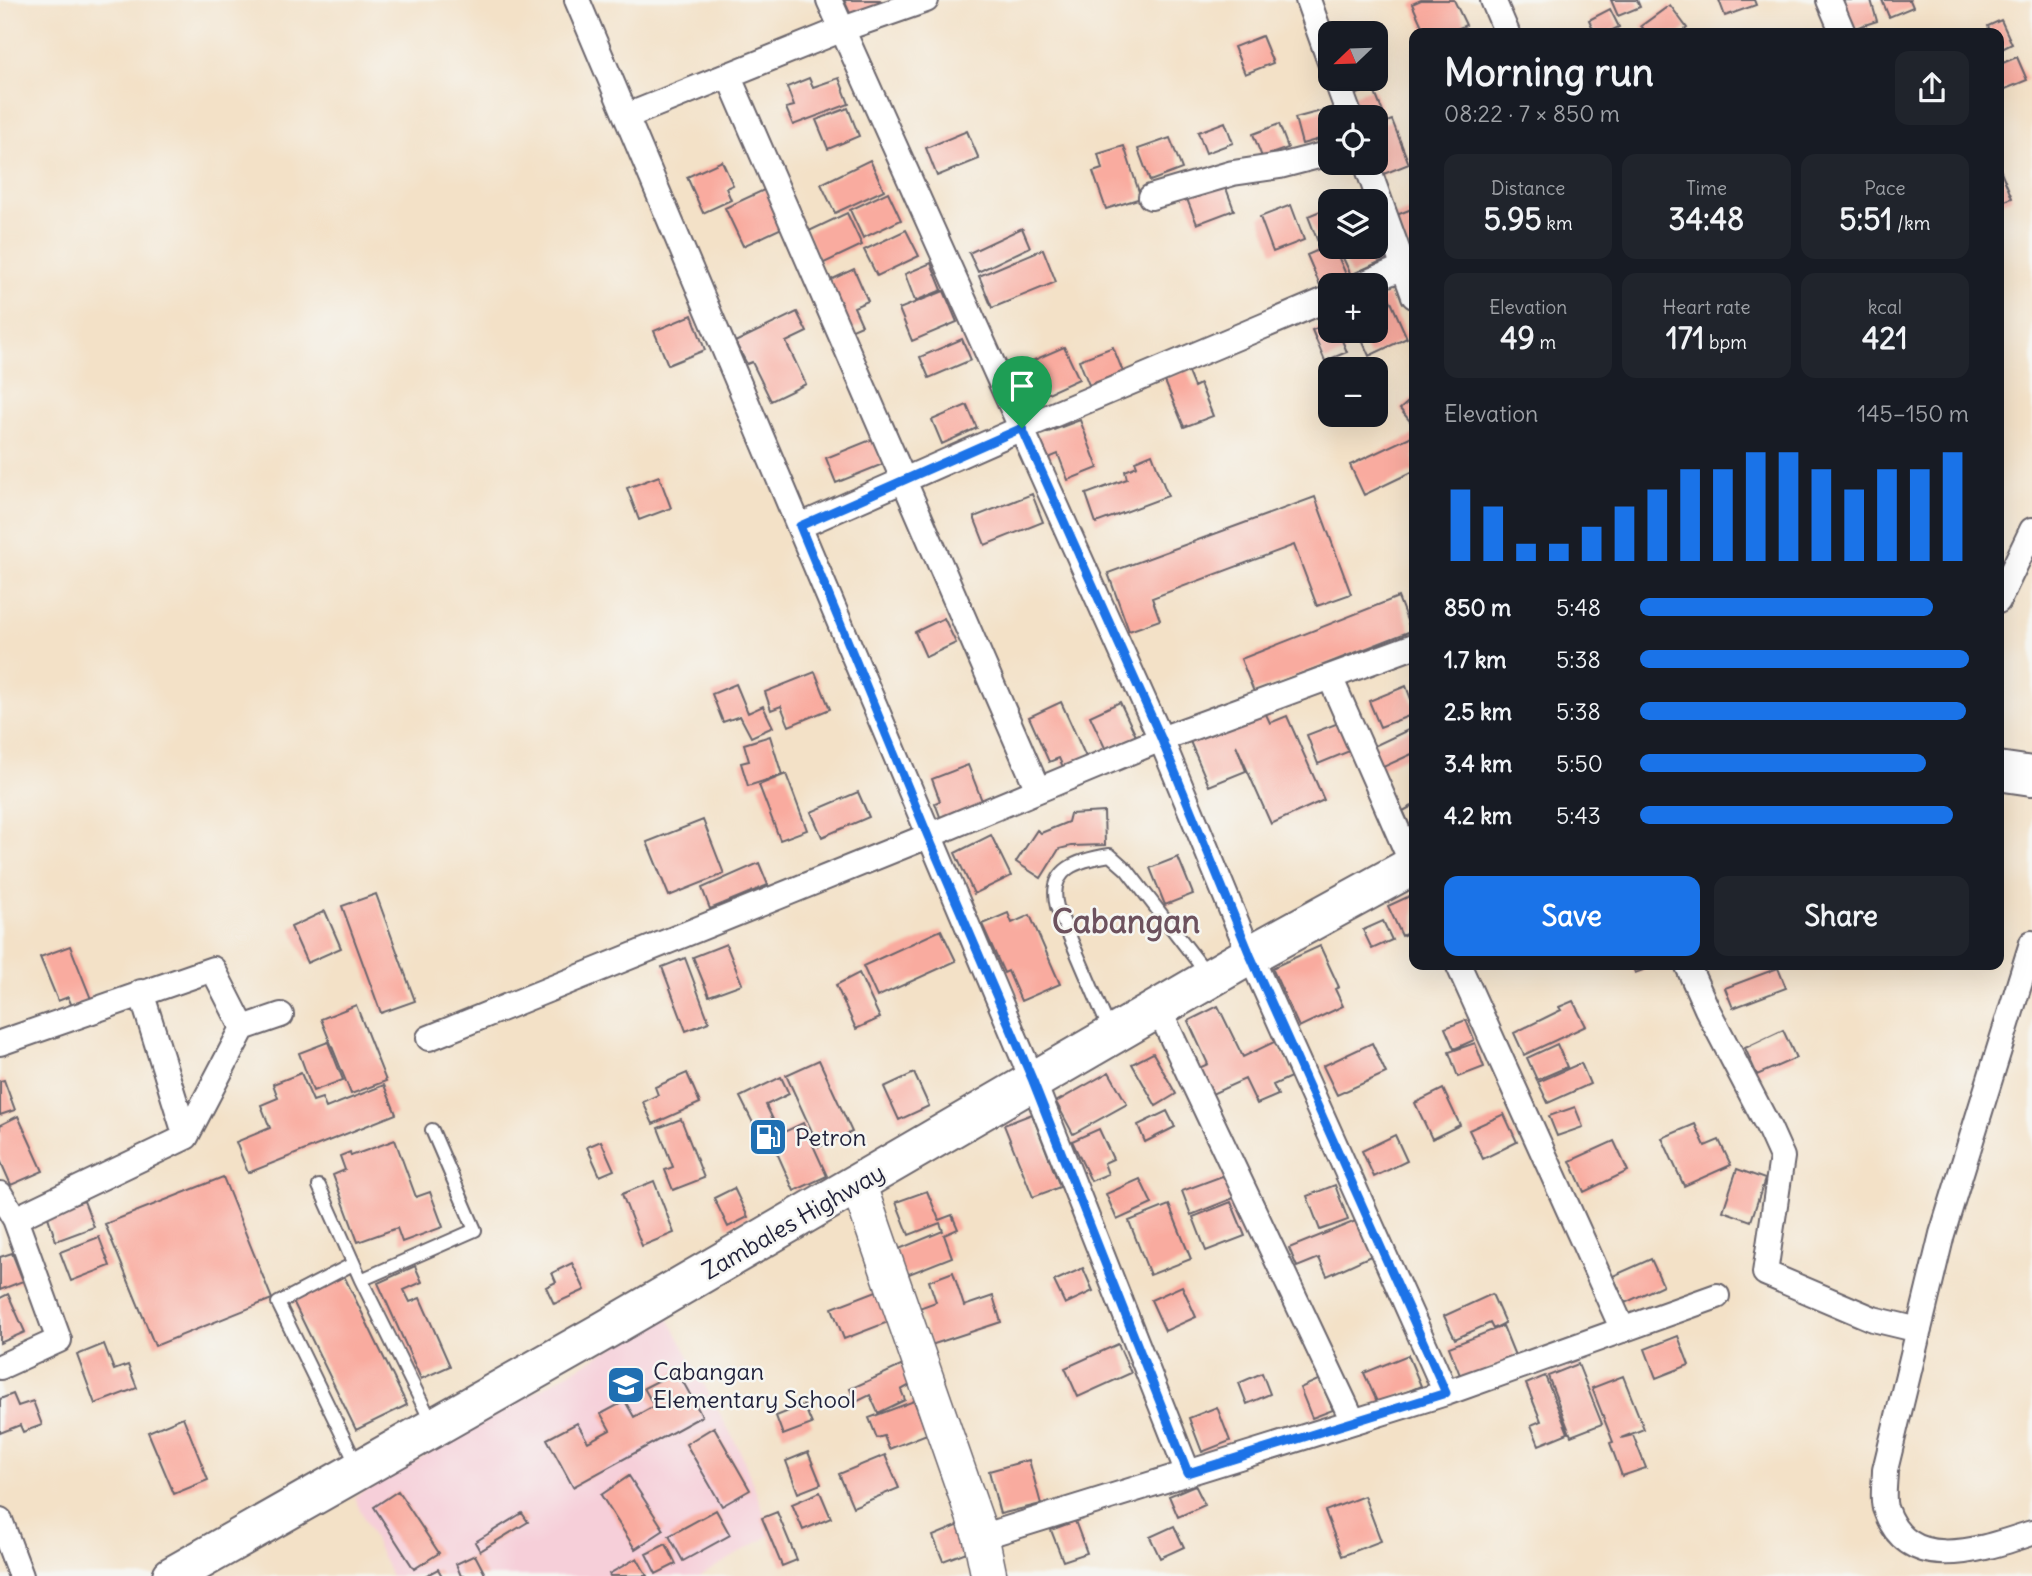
<!DOCTYPE html>
<meta charset="utf-8">
<style>
body{margin:0;font-family:Delius,sans-serif;background:#20242c;color:#f1f3f6;height:100vh;display:flex;flex-direction:column;font-size:26px;white-space:nowrap}
*{box-sizing:border-box;margin:0}
p{font-size:23px;color:#9ea1a6}
.icon{flex:none;width:38px;height:38px;fill:none;stroke:currentColor;stroke-width:2;stroke-linecap:round;stroke-linejoin:round}
.map{position:relative;flex:1;overflow:hidden}
.sheet{position:absolute;left:1409px;top:28px;width:595px;height:942px;display:flex;flex-direction:column;background:#171b24;border-radius:14px;box-shadow:0 7px 28px #0002}
.sheet>*{flex:none}
.needle{width:46px;rotate:247deg}
.controls{position:absolute;left:1318px;top:21px;display:grid;gap:14px}
.controls a{display:grid;place-items:center;width:70px;height:70px;border-radius:14px;background:#171b24;box-shadow:0 7px 28px #0002;font-size:35px}
.pin{position:absolute;display:grid;place-items:center;width:60px;height:60px;color:#fff;margin:-72px -30px;border-radius:50% 50% 50% 0;rotate:-45deg;box-shadow:0 0 7px #0007}
.pin .icon{rotate:45deg}
.round{display:grid;place-items:center;flex:none;width:74px;height:74px;border-radius:14px;background:#20242c}
.overview{display:flex;align-items:center;justify-content:space-between;height:119px;padding:0 35px}
h1{font-size:38px;font-weight:700;line-height:52px}
.figures{display:grid;grid-template-columns:repeat(3,1fr);gap:10px;height:119px;padding:7px 35px}
.figures div{display:grid;align-content:center;border-radius:14px;background:#20242c;text-align:center}
.figures b{font-size:30px;font-weight:700}
.figures small{font-size:19px;font-weight:400}
.figures p{font-size:19px}
.chart{height:196px;padding:14px 35px}
.chart p{display:flex;justify-content:space-between}
.chart svg{width:100%;height:126px;margin-top:7px;stroke:#1a73e8;stroke-width:6}
.cta{display:flex;gap:14px;margin-top:auto;padding:14px 35px}
.cta a{flex:1;height:80px;border-radius:14px;background:#1a73e8;color:#fff;font-size:28px;font-weight:700;line-height:80px;text-align:center}
.cta a+a{background:#20242c;color:#f1f3f6}
ul{padding:0 35px;list-style:none;font-size:23px}
li{display:grid;grid-template-columns:112px 84px 1fr;align-items:center;height:52px}
li i{height:18px;border-radius:9px;background:#1a73e8}
.map>svg:first-child{display:block}
.built{fill:#f6cfd9}
.building{fill:#f9ab9f}
.lines{fill:none;stroke-linecap:round;stroke-linejoin:round}
.lane-casing{stroke:#6b656c;stroke-width:16}
.street-casing{stroke:#6b656c;stroke-width:28}
.secondary-casing{stroke:#6b656c;stroke-width:38}
.primary-casing{stroke:#6b656c;stroke-width:42}
.lane{stroke:#fff;stroke-width:12}
.street{stroke:#fff;stroke-width:24}
.secondary{stroke:#fff;stroke-width:35}
.primary{stroke:#fff;stroke-width:38}
.route-casing{stroke:#fff;stroke-width:14}
.route{stroke:#1a73e8;stroke-width:9}
.labels{text-anchor:middle;dominant-baseline:central;stroke-width:5;stroke-linejoin:round;paint-order:stroke}
.poi-label{font-size:24px;fill:#22223b;stroke:#f6f6f2;text-anchor:start}
.street-label{font-size:24px;fill:#22223b;stroke:#f6f6f2}
.district-label{font-size:32px;font-weight:bold;fill:#6d525e;stroke:#f6f6f2}
</style>
<div class="map">
<svg width="2032" height="1576" viewBox="0 0 2032 1576">
<rect width="100%" height="100%" fill="#f6f6f2"/>
<filter id="ink" filterUnits="userSpaceOnUse"><feTurbulence type="fractalNoise" baseFrequency=".0143" numOctaves="2"/><feDisplacementMap in="SourceGraphic" scale="14" xChannelSelector="R" yChannelSelector="G"/><feConvolveMatrix kernelMatrix="1 2 1 2 8 2 1 2 1" color-interpolation-filters="sRGB"/></filter>
<filter id="wash" filterUnits="userSpaceOnUse"><feTurbulence type="fractalNoise" baseFrequency=".00686" numOctaves="4" result="noise"/><feDisplacementMap in="SourceGraphic" scale="28" xChannelSelector="R" yChannelSelector="G"/><feGaussianBlur stdDeviation="1.57" result="paint"/><feColorMatrix in="noise" values="0 0 0 0 0 0 0 0 0 0 0 0 0 0 0 0 0 1.4 0 .05"/><feComposite in="paint" operator="in"/></filter>
<g filter="url(#wash)">
<rect width="100%" height="100%" fill="#f3e1c7"/>
<path class="built" d="M667 1316 741 1453 772 1534 700 1576H391L354 1497Z"/>
<g id="blocks">
<path class="building" d="M844 0H880L883 6 853 20Z
M1421 0H1454L1466 25 1448 33H1425L1412 4Z
M1611 0H1637L1640 7 1618 16Z
M1719 0H1754L1756 5 1725 16Z
M1840 0H1871L1877 21 1849 30Z
M1882 0H1910L1913 7 1889 17Z
M1670 5 1687 28 1680 33H1647L1641 26Z
M1610 9 1619 27 1606 33H1595L1589 20Z
M2001 20 2012 44 1998 51V33H1991L1988 26Z
M1366 22 1369 33 1327 32Z
M1262 36 1273 63 1245 74 1234 47Z
M2017 57 2027 80 1998 92V65Z
M809 78 813 87 839 78 849 104 793 125 786 108 794 106 787 87Z
M1373 88 1386 120 1376 125V117H1361L1352 96Z
M848 108 859 136 828 149 816 120Z
M1332 108 1334 117H1330V136L1302 144 1295 118Z
M1392 120 1409 164 1376 177V126Z
M1225 122 1233 143 1206 153 1198 132Z
M1279 124 1288 148 1262 157 1253 134Z
M967 131 979 159 937 176 926 148Z
M1170 138 1182 169 1150 181 1138 149Z
M1124 146 1141 198 1106 209 1093 172 1102 169 1098 154Z
M870 160 884 190 835 213 821 184Z
M722 161 733 185 726 188 731 200 703 213 687 177Z
M1998 164 2012 198 1998 204Z
M1223 180 1234 210 1197 224 1185 194Z
M766 189 784 227 743 246 725 208Z
M888 192 901 220 863 238 850 210Z
M1291 205 1304 240 1273 252 1260 217Z
M1330 207V237L1318 242 1308 216Z
M1414 208V247L1408 249 1394 216Z
M847 213 862 245 822 264 807 232Z
M1022 228 1030 247 978 272 969 253Z
M906 230 919 256 877 276 864 250Z
M1376 232 1388 258 1351 275 1338 247H1376Z
M1330 245 1334 247 1348 279 1322 290 1307 255Z
M1043 249 1056 282 992 308 979 276Z
M931 263 942 290 915 301 905 274Z
M854 269 868 301 854 307 862 325 848 331 826 282Z
M944 291 957 322 912 341 899 309Z
M1388 295 1407 338 1369 356 1358 331H1376V301Z
M797 312 807 332 786 342 806 384 771 401 752 362 747 364 735 342Z
M692 315 705 350 668 365 654 331Z
M1330 323V331H1338L1347 352 1325 361 1312 330Z
M962 339 971 360 929 378 920 357Z
M1064 347 1079 379 1033 400 1018 367Z
M1113 347 1123 372 1089 385 1079 360Z
M1187 370 1194 387 1200 384 1213 416 1184 427 1164 379Z
M1414 397V426L1400 409Z
M967 405 977 428 942 444 932 420Z
M1080 420 1098 468 1068 480 1058 454 1044 460 1035 437Z
M1414 435V471L1364 495 1350 465Z
M873 439 883 464 836 483 826 458Z
M1152 454 1168 496 1096 523 1086 494 1127 479 1125 471 1137 466 1135 461Z
M659 476 671 508 639 520 627 488Z
M1032 494 1043 522 985 545 974 517Z
M1315 497 1351 594 1317 606 1294 545 1152 598 1160 620 1129 631 1108 573Z
M1398 597 1411 631 1254 692 1241 659Z
M944 618 956 643 926 657 915 632Z
M815 672 830 709 789 726 781 706 771 710 765 692Z
M736 684 748 713 763 706 773 727 751 737 740 716 723 722 712 694Z
M1406 686 1414 707V714L1380 727 1369 701Z
M1061 702 1086 757 1063 767 1059 758 1049 762 1029 717Z
M1120 702 1136 736 1106 750 1090 716Z
M1265 712 1270 723 1287 716 1324 800 1271 824 1236 745 1246 771 1209 786 1189 739 1243 717 1245 721Z
M1341 722 1352 750 1318 764 1307 735Z
M1410 729 1414 737V753L1379 769 1370 748Z
M770 736 782 775 748 786 741 763 749 761 744 744Z
M968 765 984 806 942 822 935 803 940 801 932 779Z
M786 774 807 830 780 840 759 785Z
M858 792 869 817 822 837 811 812Z
M1414 805V835L1403 811Z
M1104 812 1105 845 1071 846 1059 849 1041 878 1016 862 1037 830 1041 833 1068 822 1070 814Z
M703 820 724 874 669 896 647 842Z
M991 835 1011 876 974 894 955 853Z
M1178 857 1193 894 1165 905 1150 868Z
M759 863 768 885 710 909 702 888Z
M376 894 415 1001 381 1013 342 906Z
M1414 894V930L1402 936 1388 906Z
M325 911 341 948 307 963 291 927Z
M1008 913 1012 923 1030 915 1060 984 1021 1001 1008 971 1004 973 982 924Z
M1383 921 1392 940 1372 949 1363 930Z
M941 930 956 961 877 997 863 966Z
M726 944 742 984 709 996 693 957Z
M70 946 91 999 72 1006 68 997 58 1001 40 957Z
M1320 946 1339 987 1335 989 1343 1006 1299 1027 1272 968Z
M685 958 709 1022 686 1031 662 967Z
M1632 964H1657V965L1635 973Z
M1778 968 1786 988 1733 1008 1725 988Z
M859 973 880 1018 856 1029 836 985Z
M1573 1001 1586 1026 1524 1055 1514 1033 1561 1010 1559 1007Z
M356 1005 386 1081 351 1094 321 1019Z
M1218 1006 1243 1057 1276 1041 1293 1076 1273 1085 1278 1095 1257 1104 1245 1079 1212 1094 1199 1068 1208 1064 1188 1021Z
M1466 1020 1474 1040 1454 1049 1445 1028Z
M1783 1030 1796 1058 1757 1075 1745 1048Z
M328 1042 343 1080 313 1091 299 1053Z
M1372 1043 1386 1073 1337 1095 1323 1066Z
M1475 1043 1484 1067 1458 1077 1449 1052Z
M1557 1044 1567 1067 1537 1080 1527 1058Z
M1153 1053 1176 1094 1156 1106 1132 1064Z
M819 1060 852 1132 819 1147 786 1075Z
M1581 1063 1590 1084 1548 1103 1538 1082Z
M1109 1072 1127 1104 1073 1134 1056 1102Z
M301 1073 313 1101 322 1098 326 1108 384 1085 396 1114 248 1173 236 1142 270 1128 261 1105 278 1098 273 1084Z
M687 1073 700 1103 653 1124 643 1102 658 1095 655 1087Z
M914 1073 929 1106 899 1120 884 1087Z
M781 1077 789 1094 766 1105 780 1134 803 1123 827 1176 794 1191 770 1137 762 1141 740 1097Z
M4 1080 15 1110 0 1115V1081Z
M1443 1089 1460 1125 1432 1139 1415 1103Z
M1575 1107 1583 1127 1557 1136 1549 1116Z
M1167 1111 1175 1127 1145 1142 1138 1125Z
M1032 1114 1060 1187 1033 1197 1004 1125Z
M1504 1114 1517 1142 1483 1159 1469 1130Z
M18 1116 43 1171 11 1185 0 1160V1125Z
M681 1119 704 1178 673 1190 665 1170 673 1167 658 1128Z
M1695 1124 1705 1146 1719 1140 1731 1165 1684 1186 1662 1138Z
M1099 1129 1113 1159 1104 1163 1108 1174 1091 1181 1072 1141Z
M1395 1135 1407 1161 1374 1177 1362 1151Z
M395 1140 416 1197 430 1192 443 1227 402 1242 397 1228 358 1242 333 1175 345 1170 340 1156 350 1152 351 1156Z
M601 1141 614 1170 600 1176 587 1147Z
M1614 1141 1628 1171 1584 1192 1570 1161Z
M1737 1169 1765 1179 1751 1221 1723 1211Z
M1225 1175 1234 1198 1191 1215 1182 1191Z
M223 1177 272 1299 155 1346 105 1224Z
M1140 1179 1152 1204 1117 1220 1106 1194Z
M654 1181 674 1233 642 1246 622 1194Z
M1335 1185 1348 1220 1320 1230 1307 1196Z
M734 1188 748 1217 728 1227 714 1198Z
M927 1191 939 1220 952 1215 958 1229 944 1235 952 1257 904 1276 894 1251 943 1231 940 1223 909 1235 896 1202Z
M84 1201 94 1227 56 1241 47 1214Z
M1231 1202 1245 1236 1206 1251 1193 1217Z
M1169 1205 1191 1259 1150 1275 1129 1221Z
M1358 1220 1373 1255 1327 1276 1319 1258 1297 1267 1289 1248Z
M99 1237 110 1266 71 1281 60 1252Z
M12 1253 23 1281 0 1290V1257Z
M1651 1259 1663 1285 1625 1303 1613 1276Z
M572 1263 585 1290 554 1304 546 1287 556 1282 552 1273Z
M415 1266 422 1282 404 1290 410 1302 420 1298 450 1366 421 1379 378 1283Z
M1083 1268 1093 1291 1065 1304 1054 1281Z
M953 1272 964 1306 993 1296 1001 1322 931 1345 919 1308 936 1302 929 1281Z
M344 1276 407 1405 356 1430 293 1301Z
M1182 1286 1196 1317 1165 1331 1151 1300Z
M884 1288 896 1319 844 1339 832 1308Z
M8 1294 25 1332 0 1343V1298Z
M1492 1294 1505 1323 1493 1329 1490 1323 1455 1339 1444 1316Z
M1503 1326 1516 1358 1462 1380 1449 1347Z
M1678 1336 1689 1365 1656 1378 1645 1349Z
M104 1344 114 1370 128 1365 137 1388 95 1404 77 1355Z
M1118 1344 1131 1373 1078 1397 1065 1368Z
M1408 1355 1421 1386 1378 1404 1364 1373Z
M1578 1364 1602 1424 1571 1436 1548 1376Z
M903 1365 912 1384 901 1390 905 1400 878 1413 870 1395 856 1402 850 1389Z
M677 1371 702 1416 573 1487 547 1439 577 1423 588 1442 610 1430 601 1414 625 1401 634 1417 654 1406 644 1388Z
M1262 1373 1270 1394 1247 1404 1239 1383Z
M1545 1376 1568 1433 1539 1445 1531 1425 1541 1421 1526 1384Z
M1623 1376 1644 1429 1621 1438 1633 1435 1646 1468 1622 1476 1610 1443 1613 1442 1592 1388Z
M1320 1379 1333 1410 1312 1418 1300 1388Z
M13 1394 18 1406 33 1401 42 1425 23 1432 20 1425 0 1433V1399Z
M914 1401 927 1434 889 1449 884 1436 877 1438 869 1418Z
M804 1405 812 1424 783 1435 776 1416Z
M1217 1407 1230 1441 1202 1452 1189 1418Z
M183 1417 208 1480 174 1494 148 1432Z
M714 1427 750 1490 722 1506 686 1444Z
M808 1452 821 1484 798 1493 786 1461Z
M885 1455 899 1488 853 1507 839 1474Z
M1029 1460 1041 1504 1000 1514 989 1471Z
M629 1476 664 1530 635 1549 601 1495Z
M1195 1485 1205 1505 1178 1517 1169 1496Z
M398 1491 439 1553 414 1569 374 1507Z
M820 1492 831 1518 803 1530 792 1504Z
M1364 1496 1381 1541 1342 1556 1325 1511Z
M716 1510 730 1535 683 1561 669 1536Z
M777 1512 797 1560 782 1566 762 1518Z
M522 1513 528 1522 480 1551 475 1542Z
M1075 1521 1087 1553 1063 1561 1051 1530Z
M962 1524 972 1550 943 1561 933 1536Z
M1174 1526 1184 1547 1160 1558 1150 1537Z
M666 1544 676 1564 656 1574 646 1554Z
M475 1555 486 1576H461L456 1564Z
M637 1558 647 1576H610L609 1574Z
M438 1569 442 1576H425Z"/>
</g>
</g>
<g filter="url(#ink)">
<use href="#blocks" fill-opacity="0" stroke="#6b656c" stroke-width="2"/>
<g class="lines">
<defs>
<path id="lane" d="M1111 1033 1057 907C1047 868 1079 860 1110 855L1127 870 1208 975
M319 1186 361 1280 433 1425
M353 1264 278 1303 357 1465
M361 1280 475 1230 432 1130"/>
<path id="street" d="M577 0 1033 1081 1188 1473
M829 0 1161 739 1250 955 1446 1393
M1308 0 1330 62
M1493 0 1507 33
M1829 0 1843 33
M728 75 1038 790
M1336 79 1350 117
M627 116 843 29 926 0
M1366 163 1414 296
M1151 197 1233 173 1280 166 1330 153
M1360 285 1414 263
M800 526 1022 428 1330 298
M1998 601 2032 530
M1330 677 1414 868
M2032 943 1942 1234 1885 1470C1885 1481 1882 1497 1885 1508 1908 1576 1979 1550 2032 1533
M1458 964 1623 1330
M1687 964 1707 1009 1769 1128 1782 1157 1765 1273 1873 1319 1919 1330
M141 992 186 1137
M1158 1008 1353 1421
M429 1038 928 836 1161 739 1414 646
M0 1043 213 969 243 1028 281 1015
M0 1194 15 1219 59 1340 0 1367
M15 1219 186 1137 243 1028
M0 1520 21 1576
M981 1537 1446 1393 1717 1296"/>
<path id="secondary" d="M858 1184 981 1537 989 1576"/>
<path id="primary" d="M1998 771 2032 776
M172 1576 602 1332 1250 955 1414 865"/>
</defs>
<use href="#lane" class="lane-casing"/>
<use href="#street" class="street-casing"/>
<use href="#secondary" class="secondary-casing"/>
<use href="#primary" class="primary-casing"/>
<use href="#lane" class="lane"/>
<use href="#street" class="street"/>
<use href="#secondary" class="secondary"/>
<use href="#primary" class="primary"/>
</g>
</g>
<g class="lines" filter="url(#ink)">
<defs>
<path id="route" d="M1022 428 1161 738 1250 955 1446 1393 1188 1473 1033 1081 928 836 800 526Z"/>
</defs>
<use href="#route" class="route-casing"/>
<use href="#route" class="route"/>
</g>
<defs>
<symbol id="fuel-square" viewBox="-11 -11 22 22"><rect x="-9" y="-9" width="18" height="18" rx="4" fill="#1f6fb2" stroke="#f6f6f2"/><path d="M-5.5-6h7V0h2V4h1.3V-2.5L3-4.5l.8-.8L6-3V5H2.5V1h-1V6h-7ZM-4.2-4.7v3.2H.2V-4.7Z" fill="#fff"/></symbol>
<symbol id="school-square" viewBox="-11 -11 22 22"><rect x="-9" y="-9" width="18" height="18" rx="4" fill="#1f6fb2" stroke="#f6f6f2"/><path d="M0-5L7-2L0 1L-7-2ZM-4 1L0 2.5L4 1V4Q0 6-4 4Z" fill="#fff"/></symbol>
</defs>
<g fill-rule="evenodd">
<use href="#fuel-square" x="746" y="1115" width="44" height="44"/>
<use href="#school-square" x="604" y="1363" width="44" height="44"/>
</g>
<g class="labels">
<g class="poi-label">
<text x="795" y="1137">Petron</text>
<text x="653" y="1371">Cabangan<tspan x="653" dy="28">Elementary School</tspan></text>
</g>
<g class="street-label">
<text transform="translate(793 1221) rotate(-30)">Zambales Highway</text>
</g>
<g class="district-label">
<text x="1126" y="921">Cabangan</text>
</g>
</g>
</svg>
<div class="controls">
<a><svg class="needle" viewBox="-14 -14 28 28"><path d="M0-13l5 13h-10z" fill="#e53935"/><path d="M0 13l5-13h-10z" fill="#9ea1a6"/></svg></a>
<a><svg class="icon" aria-label="locate" viewBox="0 0 24 24"><circle cx="12" cy="12" r="6"/><path d="M12 2v4M12 18v4M2 12h4M18 12h4"/></svg></a>
<a><svg class="icon" aria-label="layers" viewBox="0 0 24 24"><path d="M12 4l9 5-9 5-9-5zM3 14l9 5 9-5"/></svg></a>
<a>+</a>
<a>−</a>
</div>
<div class="pin" style="left:1022px;top:428px;background:#1e9e55"><svg class="icon" aria-label="arrive" viewBox="0 0 24 24"><path d="M6 21V4h12l-3 4 3 4H6"/></svg></div>
<section class="sheet">
<div class="overview"><div><h1>Morning run</h1><p>08:22 · 7 × 850 m</p></div><a class="round"><svg class="icon" aria-label="share" viewBox="0 0 24 24"><path d="M12 15V3M7 8l5-5 5 5M5 13v7h14v-7"/></svg></a></div>
<div class="figures">
<div><p>Distance</p><b>5.95<small> km</small></b></div>
<div><p>Time</p><b>34:48</b></div>
<div><p>Pace</p><b>5:51<small> /km</small></b></div>
</div>
<div class="figures">
<div><p>Elevation</p><b>49<small> m</small></b></div>
<div><p>Heart rate</p><b>171<small> bpm</small></b></div>
<div><p>kcal</p><b>421</b></div>
</div>
<div class="chart"><p><span>Elevation</span>145–150 m</p>
<svg viewBox="0 0 160 44" preserveAspectRatio="none"><path d="M5 44V19M15 44V25M25 44V38M35 44V38M45 44V32M55 44V25M65 44V19M75 44V12M85 44V12M95 44V6M105 44V6M115 44V12M125 44V19M135 44V12M145 44V12M155 44V6"/></svg>
</div>
<ul>
<li><b>850 m</b>5:48<i style="width:89%"></i></li>
<li><b>1.7 km</b>5:38<i style="width:100%"></i></li>
<li><b>2.5 km</b>5:38<i style="width:99%"></i></li>
<li><b>3.4 km</b>5:50<i style="width:87%"></i></li>
<li><b>4.2 km</b>5:43<i style="width:95%"></i></li>
</ul>
<div class="cta"><a>Save</a><a>Share</a></div>
</section>
</div>
